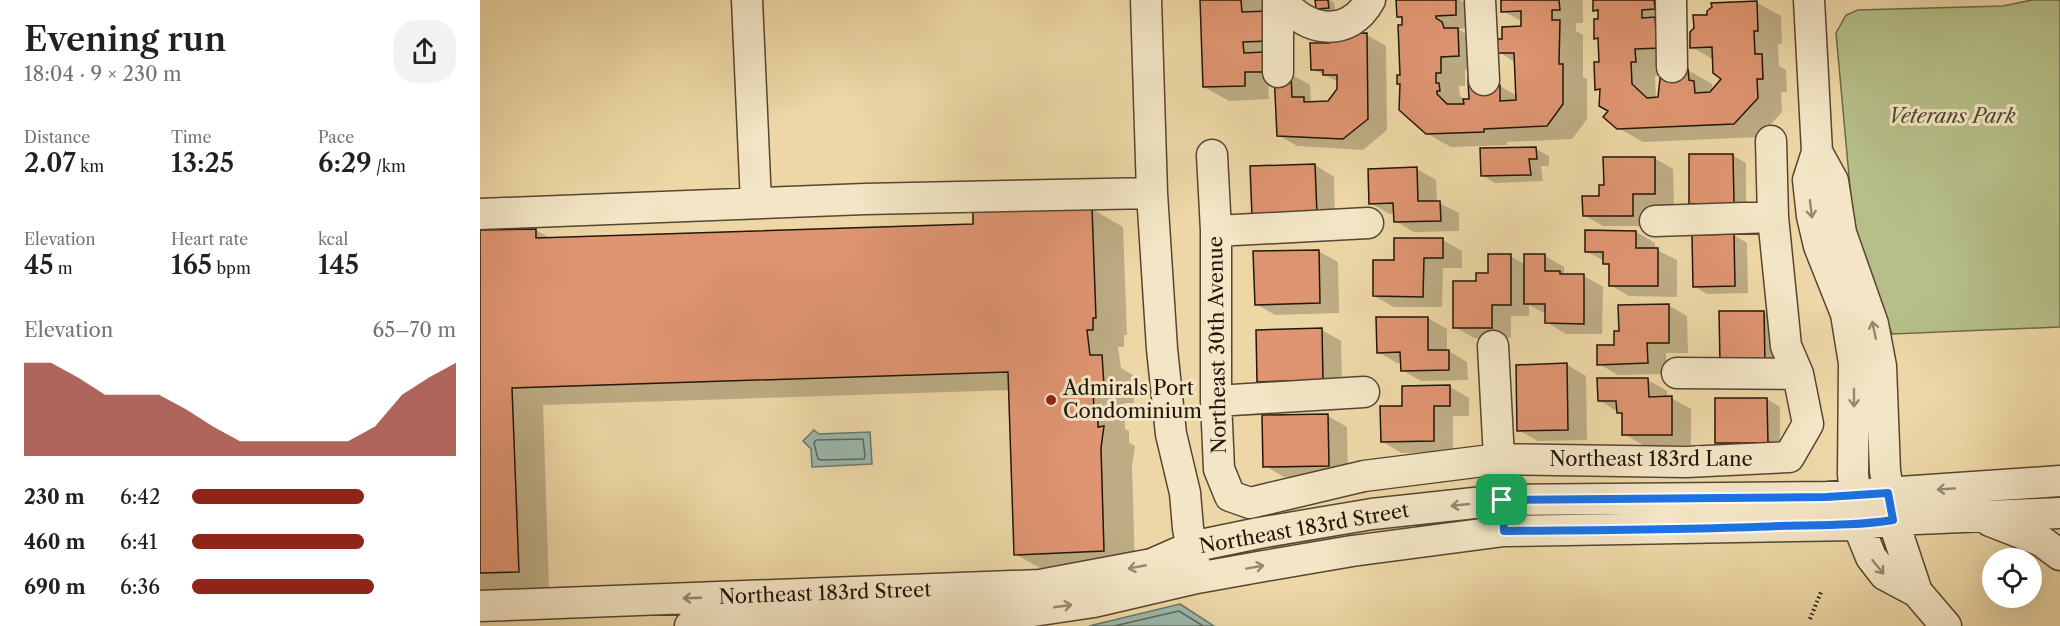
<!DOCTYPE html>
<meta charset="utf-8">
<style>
body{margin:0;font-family:"Libre Caslon Text",serif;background:#f2f2f2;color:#202124;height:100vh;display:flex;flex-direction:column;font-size:22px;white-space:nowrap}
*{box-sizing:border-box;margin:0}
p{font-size:20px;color:#757577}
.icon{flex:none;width:33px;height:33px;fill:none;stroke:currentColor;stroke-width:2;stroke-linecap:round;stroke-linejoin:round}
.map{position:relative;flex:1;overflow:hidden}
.details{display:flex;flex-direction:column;background:#fff;width:480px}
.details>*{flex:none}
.fabs{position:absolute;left:1502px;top:548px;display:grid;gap:12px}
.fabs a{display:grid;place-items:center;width:60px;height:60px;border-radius:50%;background:#fff;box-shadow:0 6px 24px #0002;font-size:30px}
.pin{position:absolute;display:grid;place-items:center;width:51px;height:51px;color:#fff;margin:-26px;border-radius:12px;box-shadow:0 3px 9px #0006}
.round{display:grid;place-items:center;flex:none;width:63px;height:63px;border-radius:24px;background:#f2f2f2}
.headline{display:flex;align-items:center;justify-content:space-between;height:102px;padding:0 24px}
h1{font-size:33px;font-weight:600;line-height:45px}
.figures{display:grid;grid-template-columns:repeat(3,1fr);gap:9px;height:102px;padding:6px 24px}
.figures div{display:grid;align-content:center}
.figures b{font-size:26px;font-weight:600}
.figures small{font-size:16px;font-weight:400}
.figures p{font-size:16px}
.chart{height:168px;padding:12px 24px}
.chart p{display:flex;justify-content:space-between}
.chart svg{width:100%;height:108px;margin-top:6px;fill:#8f2418;opacity:.7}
ul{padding:0 24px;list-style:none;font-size:20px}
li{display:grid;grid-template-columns:96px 72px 1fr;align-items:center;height:45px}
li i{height:15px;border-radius:8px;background:#8f2418}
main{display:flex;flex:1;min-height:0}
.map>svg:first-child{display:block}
.green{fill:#b6bf88;stroke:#6c6a48;stroke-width:1.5}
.water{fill:#9ab8ad;stroke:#6a776b;stroke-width:1.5}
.shadow{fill:#0003}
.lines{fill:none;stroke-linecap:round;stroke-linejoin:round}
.shore{stroke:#5e675b;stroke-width:1.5}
.building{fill:#df9571;stroke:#231609;stroke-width:1.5}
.minor-casing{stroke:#564630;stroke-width:33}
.path{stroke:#231609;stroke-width:4;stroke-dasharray:1.5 3;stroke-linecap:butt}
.minor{stroke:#f3e5c5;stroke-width:30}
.oneway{stroke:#958870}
.route-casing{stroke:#fff;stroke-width:12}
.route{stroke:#1a73e8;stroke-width:8}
.poi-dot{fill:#8f2418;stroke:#f3e5c5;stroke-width:2}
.labels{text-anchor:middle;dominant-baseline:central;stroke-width:6;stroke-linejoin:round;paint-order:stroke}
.park-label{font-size:20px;font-style:italic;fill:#4f492f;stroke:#f3e5c5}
.street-label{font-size:20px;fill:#231609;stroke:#f3e5c5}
.poi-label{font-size:20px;fill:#231609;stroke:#f3e5c5;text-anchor:start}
</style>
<main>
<section class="details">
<div class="headline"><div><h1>Evening run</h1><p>18:04 · 9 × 230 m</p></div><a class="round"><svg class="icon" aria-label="share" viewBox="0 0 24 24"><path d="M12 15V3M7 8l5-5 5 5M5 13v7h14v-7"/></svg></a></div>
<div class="figures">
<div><p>Distance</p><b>2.07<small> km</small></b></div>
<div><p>Time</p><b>13:25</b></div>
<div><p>Pace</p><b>6:29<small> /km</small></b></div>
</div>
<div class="figures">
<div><p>Elevation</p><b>45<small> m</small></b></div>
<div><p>Heart rate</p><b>165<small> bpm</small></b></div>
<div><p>kcal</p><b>145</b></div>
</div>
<div class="chart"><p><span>Elevation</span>65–70 m</p>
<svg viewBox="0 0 160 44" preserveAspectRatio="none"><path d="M0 44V6L10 6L20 12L30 19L40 19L50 19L60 25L70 32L80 38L90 38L100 38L110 38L120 38L130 32L140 19L150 12L160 6V44z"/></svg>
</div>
<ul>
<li><b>230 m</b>6:42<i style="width:65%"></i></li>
<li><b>460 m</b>6:41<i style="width:65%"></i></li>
<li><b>690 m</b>6:36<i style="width:69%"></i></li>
</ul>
</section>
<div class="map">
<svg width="1580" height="626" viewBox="0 0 1580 626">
<rect width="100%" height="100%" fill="#edd7a6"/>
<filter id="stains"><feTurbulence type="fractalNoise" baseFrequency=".00333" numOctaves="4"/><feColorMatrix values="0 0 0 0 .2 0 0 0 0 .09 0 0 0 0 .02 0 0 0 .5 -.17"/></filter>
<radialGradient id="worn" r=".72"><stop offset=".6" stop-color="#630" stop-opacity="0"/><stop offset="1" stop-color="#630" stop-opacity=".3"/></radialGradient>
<path class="green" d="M1552 0H1580V327L1412 334 1374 231 1356 33 1366 15 1378 10 1523 6Z"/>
<path class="water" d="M334 430 339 434 390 432 392 464 332 467 331 449 323 441Z
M700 604 734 626H609Z"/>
<path class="shadow" d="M722 0H785L813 26V54L786 55 811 74 830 85 831 103 849 102 859 89V82L832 69 851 44 887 35 906 46 907 130 883 150 817 146 798 135 796 85H788L789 99 749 101 724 87Z
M837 0H850L854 3 855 11 844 12 838 8Z
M918 0H980L1000 12V28L978 29 1002 43 1003 70H985V86H979L980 96 983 98V101L990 100 1013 82 1037 96 1036 63 1019 52 1023 40 1043 27V22L1023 11 1022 0H1103V23H1096V31L1103 35V77L1107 79V119L1092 139 1027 142V145L971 147 946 133 922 77 923 19 918 16Z
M1114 0H1198L1179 62V76H1175L1176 99H1180L1208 70 1232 84 1233 91 1243 79 1234 60 1212 47 1229 16 1276 2 1301 16 1302 44H1298L1299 66 1306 70 1307 92H1301L1302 112 1279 137 1163 142 1138 128 1121 91 1117 89 1120 64 1119 40 1116 38 1120 20 1119 13 1114 10Z
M1056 149 1069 156V166H1061L1063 181 1015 183 1002 175Z
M1252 155 1266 163V211H1224L1211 204Z
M1174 158 1193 169 1194 205H1172V226H1123L1104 215 1120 197 1125 186Z
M835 165 854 177 855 226 793 228Z
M937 169 956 180 957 202 979 213V231L934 232 915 221V214H910L890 203Z
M612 209 643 227 647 335H644V347H638L641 368 653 375 654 403H644L645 429 649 431V443L655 446 652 466 655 569 567 572 535 554 530 390 63 405 69 589 0 591V232L56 230 72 239 495 225Z
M1156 232 1175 243V249L1197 260V297L1149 296 1130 285 1131 267 1124 263V261L1106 251Z
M1254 235 1267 243 1268 293 1227 294 1214 286Z
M963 240 982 251V268H963L962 307H914L894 296 915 261Z
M838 251 858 262 859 313 795 315 776 304Z
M1030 256 1046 265 1065 256 1084 267V275L1104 276 1123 287 1122 334H1086L1066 322V314L1049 305V316H1031V338H994L975 327 998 283Z
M1188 305 1207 316 1208 353H1186L1187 374 1138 375 1119 364 1136 346 1141 332Z
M1284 312 1297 320V370H1254Z
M948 318 967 329V350L987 362 988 380 941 381 922 370V363H917L898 352Z
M842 330 861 341 862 391 798 393 779 382Z
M1086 364 1106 376 1107 440 1058 441 1038 430Z
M1168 380 1187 391V398H1191L1211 409V445H1163L1144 434V416L1119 400Z
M970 387 989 398V416H973V452L921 453 902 441 923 407Z
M1287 399 1300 407V449L1250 450 1237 442Z
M848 416 867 427 868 476 804 477 785 466Z"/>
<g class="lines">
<path class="shore" d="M383 439 385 456 384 459 341 460 338 459 334 443 336 440Z
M634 626 699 611 723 626"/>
</g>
<path class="building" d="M720 0H761L762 12 789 11 790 41 763 42 764 53 784 52 785 72H765V86L723 87Z
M835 0H848L849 8 836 9Z
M916 0H976V15L956 16V18L962 22 964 28H978L979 56 961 57V73H956V83H959L960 91H957V94L967 104H984L983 99H989L988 80H996L1013 85H1020V101L1036 100 1034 53H1017V39H1022V27L1041 26V11L1021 12V0H1079L1080 10H1072V20H1080L1079 64H1083V104L1067 126 1004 129V132L946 134 919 110 920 84H917V75H920L918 25H922V17H917Z
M1113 0H1174L1175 9 1162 10V18L1175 17 1176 31H1180L1181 48 1155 49 1156 62H1151L1152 84 1167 98 1178 97 1181 70 1208 69 1209 80 1214 81 1215 93 1230 92 1241 79 1233 73 1232 47 1210 48V32L1214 28 1213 15H1227V11L1232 7 1231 3 1277 1 1278 31H1274L1275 54H1282L1283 79H1277L1278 98 1254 124 1137 129 1123 117 1128 111 1119 106 1120 89 1115 90 1114 62H1119L1118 38 1114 39V19H1118V10L1113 11Z
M887 33 888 119 863 139 797 136 794 73H811L812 97H824V102L848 101 857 89V75H843V70H831L830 43H849V34Z
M1056 147 1057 159H1049L1051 175 1001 176 1000 148Z
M1209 154H1253L1254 204H1209Z
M1123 157H1175V194H1153V216H1103L1102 196H1119V185H1124Z
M835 164 837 215 772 217 770 166Z
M937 167 938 201H960L961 221 914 222 913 203 889 204 888 169Z
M612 208 616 318H613V330H607L610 355H622L624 386H613L614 411 618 412V427L624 426 621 448 624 551 534 555 528 372 32 388 39 572 0 573V230L56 229V238L493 224V212Z
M1105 230 1156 231V248H1178V286H1129V264H1123V252H1105Z
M1254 234 1255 286 1213 287 1212 235Z
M914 238H963V258H944L943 297 893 296V260H914Z
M839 250 840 303 775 305 773 251Z
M1008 254H1031V305H1012V328H973V281H996V273H1008Z
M1044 254H1065V271H1080V274H1104V324L1065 323V304H1044Z
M1189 304V343H1167L1168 363 1117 365V345H1134V331H1139L1138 305Z
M1239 311H1284L1285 363 1240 364Z
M896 317H948V350H969V370L921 371 920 352 897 353Z
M842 328 843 380 777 382 776 330Z
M1087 363 1088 430 1037 431 1036 365Z
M1117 378H1168L1169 397 1192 396V435H1142V413H1137L1136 401H1118Z
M970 385V406H954V441L901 442 900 406H922V386Z
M1235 398H1287L1288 443H1235Z
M848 414 849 466 783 467 782 415Z"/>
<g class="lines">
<defs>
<path id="minor" d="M267 0 276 203
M666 0 672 193
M798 0V72
M802 0C825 32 869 39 890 0
M1000 0 1004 80
M1191 0 1192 67
M1329 0 1337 152 1328 180 1332 216 1339 246 1366 314 1374 363 1373 474 1378 525 1391 557 1405 575 1437 592
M1337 152 1353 181 1361 233 1393 324 1401 366 1405 471 1413 520 1437 592 1466 626
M732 155 736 231V401L739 469 750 496 770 503 884 476 1019 459 1206 462 1309 457 1328 424 1318 374 1306 346 1293 217 1291 141
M0 214 385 199 672 193 682 349 691 434 705 493 708 528 715 566
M1175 221 1293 217
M736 231 888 223
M1013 346 1020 477
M1197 373 1318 374
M736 401 884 392
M1510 521 1561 541 1580 555
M0 606 560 585 672 564 711 547 779 533 892 514 1022 500 1347 497 1580 481
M210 626 539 613 614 602 717 578 784 566 872 551 1024 531 1378 525 1413 520 1580 513"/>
</defs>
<use href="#minor" class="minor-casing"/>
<path class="path" d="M1330 619 1341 592"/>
<use href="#minor" class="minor"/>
</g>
<defs><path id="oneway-shaft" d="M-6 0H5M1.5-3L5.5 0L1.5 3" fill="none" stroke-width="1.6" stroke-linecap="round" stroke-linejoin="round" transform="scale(1.5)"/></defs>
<g class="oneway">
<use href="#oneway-shaft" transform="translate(1331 209) rotate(83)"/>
<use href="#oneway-shaft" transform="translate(1394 330) rotate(-102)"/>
<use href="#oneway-shaft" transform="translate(1374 398) rotate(90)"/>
<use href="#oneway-shaft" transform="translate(1466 489) rotate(176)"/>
<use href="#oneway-shaft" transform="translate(980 505) rotate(174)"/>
<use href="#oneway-shaft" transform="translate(657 567) rotate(169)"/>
<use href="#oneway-shaft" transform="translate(775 567) rotate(-10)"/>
<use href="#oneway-shaft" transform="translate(1398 567) rotate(51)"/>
<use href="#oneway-shaft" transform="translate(212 598) rotate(178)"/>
<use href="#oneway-shaft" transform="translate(583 606) rotate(-8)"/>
</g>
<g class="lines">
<defs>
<path id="route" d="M1408 493 1413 520C1375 526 1337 525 1299 526 1207 530 1115 530 1024 531L1022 500 1347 497Z"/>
</defs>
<use href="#route" class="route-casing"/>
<use href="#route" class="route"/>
</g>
<circle class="poi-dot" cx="571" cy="400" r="6"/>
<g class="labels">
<g class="park-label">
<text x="1472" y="116">Veterans Park</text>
</g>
<g class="street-label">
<text transform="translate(737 345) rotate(-91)">Northeast 30th Avenue</text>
<text x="1171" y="459">Northeast 183rd Lane</text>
<text transform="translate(824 528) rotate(-10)">Northeast 183rd Street</text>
<text transform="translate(345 593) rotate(-2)">Northeast 183rd Street</text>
</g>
<g class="poi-label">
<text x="583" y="388">Admirals Port<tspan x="583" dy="23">Condominium</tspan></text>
</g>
</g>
<rect width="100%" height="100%" filter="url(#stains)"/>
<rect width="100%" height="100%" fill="url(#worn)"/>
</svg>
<div class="fabs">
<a><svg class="icon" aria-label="locate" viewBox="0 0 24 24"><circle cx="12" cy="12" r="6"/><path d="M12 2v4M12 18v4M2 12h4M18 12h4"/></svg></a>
</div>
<div class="pin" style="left:1022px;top:500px;background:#1e9e55"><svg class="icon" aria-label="arrive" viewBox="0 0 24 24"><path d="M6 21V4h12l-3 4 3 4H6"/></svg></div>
</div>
</main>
